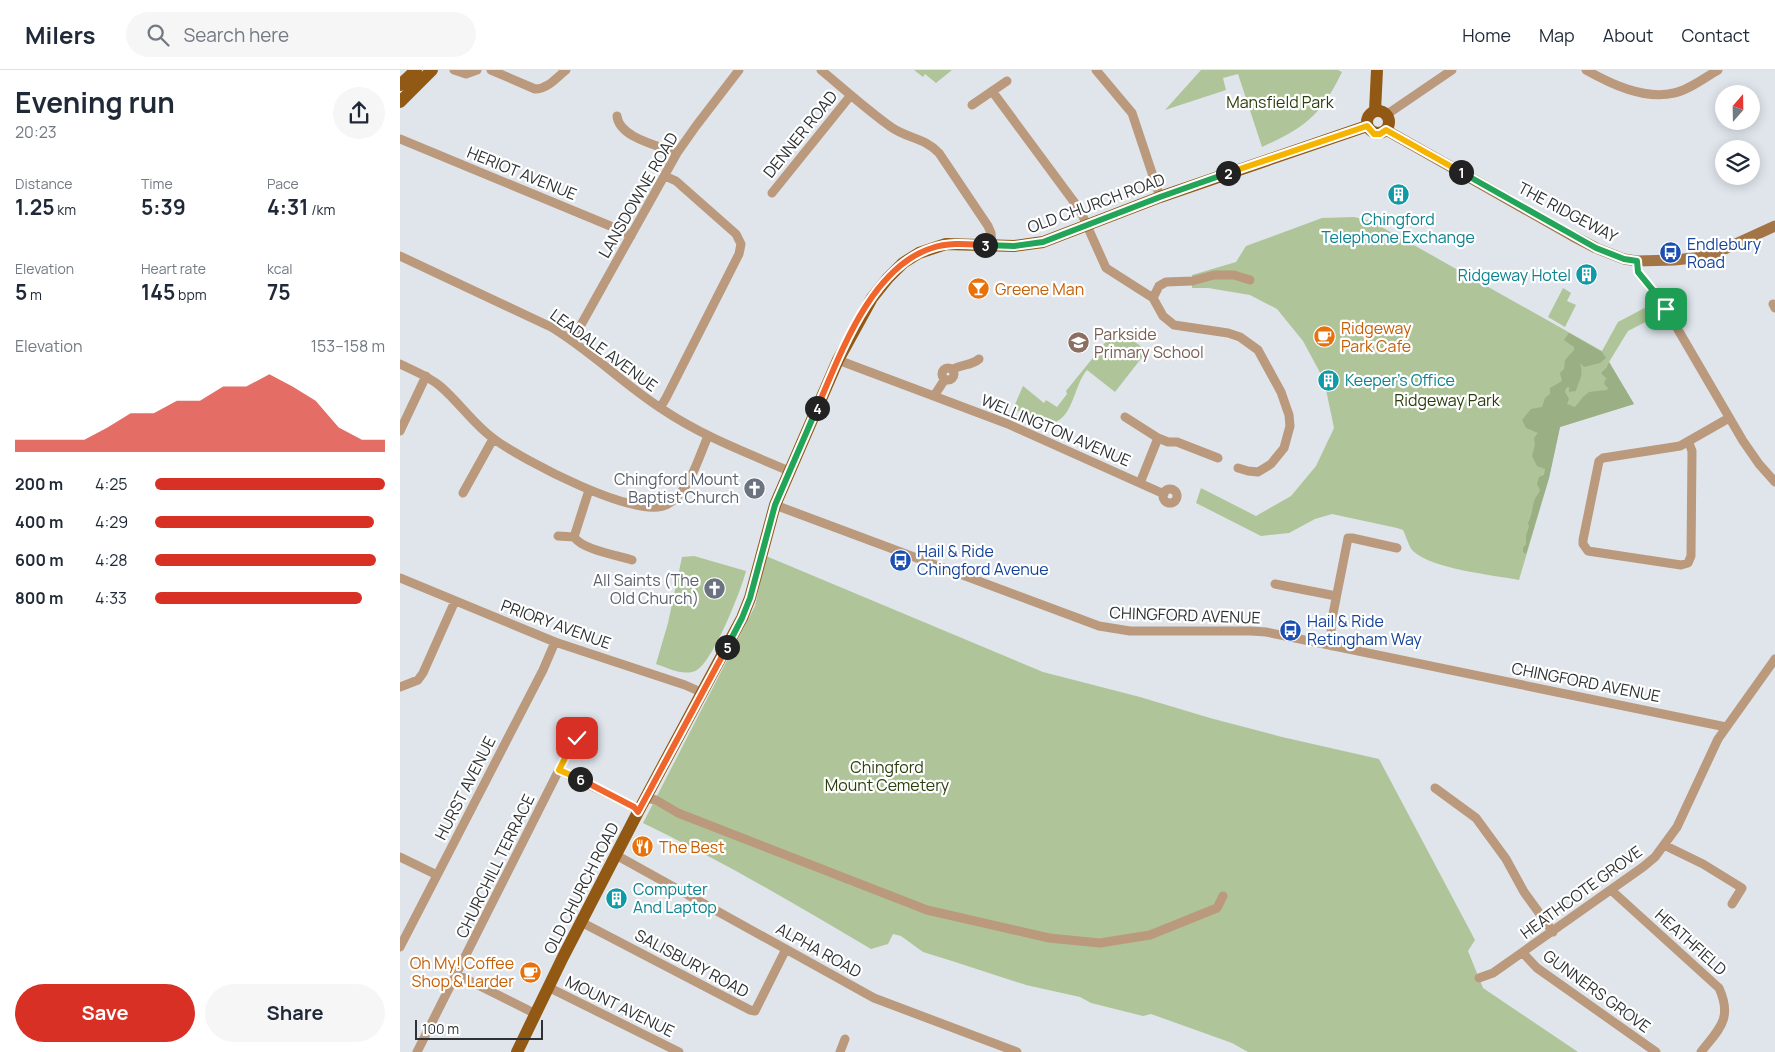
<!DOCTYPE html>
<meta charset="utf-8">
<style>
body{margin:0;font-family:Manrope,sans-serif;background:#f6f6f7;color:#1f2937;height:100vh;display:flex;flex-direction:column;font-size:19px;white-space:nowrap}
*{box-sizing:border-box;margin:0}
p{font-size:16px;color:#747a83}
.icon{flex:none;width:28px;height:28px;fill:none;stroke:currentColor;stroke-width:2;stroke-linecap:round;stroke-linejoin:round}
.map{position:relative;flex:1;overflow:hidden}
.side{display:flex;flex-direction:column;background:#fff;width:400px}
.side>*{flex:none}
.needle{width:32px;rotate:20deg}
.tools{position:absolute;left:1315px;top:15px;display:grid;gap:10px}
.tools a{display:grid;place-items:center;width:45px;height:45px;border-radius:50%;background:#fff;box-shadow:0 2px 12px #0003;font-size:25px}
.scale{position:absolute;left:15px;bottom:12px;width:128px;box-sizing:border-box;padding-left:5px;border:2px solid #2f3234;border-top:0;font-size:14px;line-height:18px;white-space:nowrap;color:#2f3234;-webkit-text-stroke:4px #fff;paint-order:stroke}
.pin{position:absolute;display:grid;place-items:center;width:42px;height:42px;color:#fff;margin:-21px;border-radius:10px;box-shadow:0 2px 8px #0006}
.km{position:absolute;width:25px;height:25px;margin:-12px;border-radius:50%;background:#222;color:#fff;font-size:14px;line-height:25px;text-align:center}
.round{display:grid;place-items:center;flex:none;width:52px;height:52px;border-radius:26px;background:#f6f6f7}
.headline{display:flex;align-items:center;justify-content:space-between;height:85px;padding:0 15px}
h1{font-size:28px;font-weight:700;line-height:38px}
.stats{display:grid;grid-template-columns:repeat(3,1fr);gap:8px;height:85px;padding:5px 15px}
.stats div{display:grid;align-content:center}
.stats b{font-size:21px;font-weight:700}
.stats small{font-size:14px;font-weight:400}
.stats p{font-size:14px}
.chart{height:140px;padding:10px 15px}
.chart p{display:flex;justify-content:space-between}
.chart svg{width:100%;height:90px;margin-top:5px;fill:#d93025;opacity:.7}
.cta{display:flex;gap:10px;margin-top:auto;padding:10px 15px}
.cta a{flex:1;height:58px;border-radius:30px;background:#d93025;color:#fff;font-size:20px;font-weight:700;line-height:58px;text-align:center}
.cta a+a{background:#f6f6f7;color:#1f2937}
ul{padding:0 15px;list-style:none;font-size:16px}
li{display:grid;grid-template-columns:80px 60px 1fr;align-items:center;height:38px}
li i{height:12px;border-radius:6px;background:#d93025}
header{display:flex;align-items:center;gap:30px;box-sizing:border-box;height:70px;padding:0 25px;background:#fff;border-bottom:1px solid #e0e1e3}
header strong{font-size:24px}
nav{display:flex;gap:28px;margin-inline-start:auto;font-size:18px}
.search{width:350px;height:45px;background:#f6f6f7;display:flex;align-items:center;gap:12px;box-sizing:border-box;padding:0 18px;border-radius:28px;color:#747a83;font-size:19px}
main{display:flex;flex:1;min-height:0}
.map>svg:first-child{display:block}
.green{fill:#afc599}
.forest{fill:#9aaf83}
.lines{fill:none;stroke-linecap:round;stroke-linejoin:round}
.minor{stroke:#ba997c;stroke-width:9}
.secondary{stroke:#a37446;stroke-width:11}
.primary{stroke:#925915;stroke-width:12}
.split-1-casing{stroke:#fff;stroke-width:10}
.split-2-casing{stroke:#fff;stroke-width:10}
.split-3-casing{stroke:#fff;stroke-width:10}
.split-4-casing{stroke:#fff;stroke-width:10}
.split-5-casing{stroke:#fff;stroke-width:10}
.split-6-casing{stroke:#fff;stroke-width:10}
.split-7-casing{stroke:#fff;stroke-width:10}
.split-1{stroke:#22a559;stroke-width:6}
.split-2{stroke:#f5b400;stroke-width:6}
.split-3{stroke:#22a559;stroke-width:6}
.split-4{stroke:#f0652b;stroke-width:6}
.split-5{stroke:#22a559;stroke-width:6}
.split-6{stroke:#f0652b;stroke-width:6}
.split-7{stroke:#f5b400;stroke-width:6}
.labels{text-anchor:middle;dominant-baseline:central;stroke-width:4.5;stroke-linejoin:round;paint-order:stroke}
.park-label{font-size:16px;fill:#2b3f0d;stroke:#fff}
.street-label{font-size:16px;fill:#2f3234;stroke:#fff}
.culture-label{font-size:16px;fill:#0d838f;stroke:#fff;text-anchor:start}
.transit-label{font-size:16px;fill:#164399;stroke:#fff;text-anchor:start}
.food-label{font-size:16px;fill:#c56008;stroke:#fff;text-anchor:start}
.education-label{font-size:16px;fill:#785e54;stroke:#fff;text-anchor:start}
.worship-label{font-size:16px;fill:#5b616d;stroke:#fff;text-anchor:end}
</style>
<header>
<strong>Milers</strong>
<div class="search"><svg class="icon" aria-label="search" viewBox="0 0 24 24"><circle cx="10" cy="10" r="6"/><path d="M15 15l6 6"/></svg>Search here</div>
<nav><a>Home</a><a>Map</a><a>About</a><a>Contact</a></nav>
</header>
<main>
<section class="side">
<div class="headline"><div><h1>Evening run</h1><p>20:23</p></div><a class="round"><svg class="icon" aria-label="share" viewBox="0 0 24 24"><path d="M12 15V3M7 8l5-5 5 5M5 13v7h14v-7"/></svg></a></div>
<div class="stats">
<div><p>Distance</p><b>1.25<small> km</small></b></div>
<div><p>Time</p><b>5:39</b></div>
<div><p>Pace</p><b>4:31<small> /km</small></b></div>
</div>
<div class="stats">
<div><p>Elevation</p><b>5<small> m</small></b></div>
<div><p>Heart rate</p><b>145<small> bpm</small></b></div>
<div><p>kcal</p><b>75</b></div>
</div>
<div class="chart"><p><span>Elevation</span>153–158 m</p>
<svg viewBox="0 0 160 44" preserveAspectRatio="none"><path d="M0 44V38L10 38L20 38L30 38L40 32L50 25L60 25L70 19L80 19L90 12L100 12L110 6L120 12L130 19L140 32L150 38L160 38V44z"/></svg>
</div>
<ul>
<li><b>200 m</b>4:25<i style="width:100%"></i></li>
<li><b>400 m</b>4:29<i style="width:95%"></i></li>
<li><b>600 m</b>4:28<i style="width:96%"></i></li>
<li><b>800 m</b>4:33<i style="width:90%"></i></li>
</ul>
<div class="cta"><a>Save</a><a>Share</a></div>
</section>
<div class="map">
<svg width="1375" height="982" viewBox="0 0 1375 982">
<rect width="100%" height="100%" fill="#dfe5eb"/>
<path class="green" d="M514 0H552L536 13 525 4 523 7Z
M801 0H938L942 2C921 45 906 57 862 77L838 4 823 8 826 20 765 40Z
M954 147 971 151 1202 281 1218 252 1254 233 1261 244 1228 261 1209 292 1234 334 1160 357 1149 408 1119 510C1093 505 1032 499 1013 481 1009 477 1006 466 1003 460L997 458 932 444 915 449 889 463 861 466 796 433 801 418 856 446 891 426 916 396 934 358 924 310 903 271 877 239 850 225 808 218H792V205L836 192 846 176 922 148Z
M1163 218 1171 223 1167 231 1176 235 1165 257 1148 247Z
M717 258 747 281 715 322 687 300C673 316 674 350 649 354L613 339 623 316 644 333 646 330 657 337 667 324 666 321Z
M294 486 346 501C341 521 313 591 297 600 285 607 268 598 256 594L268 553 282 487Z
M366 486 643 602 740 627 810 648 882 667 979 689 1075 870 1068 881 1083 918 1178 982H848L832 973 751 944 743 946 691 933 680 927 626 915 552 891 523 882 501 866 493 864 488 874 471 879C397 835 322 791 243 753L355 536Z"/>
<path class="forest" d="M1169 263 1202 282 1206 288 1200 293 1184 297 1180 293C1184 307 1179 309 1176 321L1169 322V317L1166 318 1165 322 1169 329 1167 334 1175 337 1183 327 1189 322 1207 320 1208 318 1204 314 1205 310 1207 309 1201 303 1207 297 1209 292 1234 334 1160 357 1149 408 1126 484 1123 482V478L1126 474V465L1129 457 1128 453C1132 446 1132 439 1134 432 1135 427 1139 424 1140 420L1137 414 1139 407 1144 405 1145 399 1137 396 1132 386 1135 375 1134 368 1138 363 1126 358 1122 350 1131 339 1142 337 1145 328 1150 324V318L1162 311 1160 303 1164 299 1165 290 1174 280V277L1164 270Z"/>
<g class="lines">
<path class="minor" d="M54 0 66 4 77 0
M91 0 135 19C148 19 157 7 166 0
M421 0C444 19 467 40 491 57 508 69 524 67 539 83L588 156 591 163 592 175
M696 0 732 43 760 127
M1186 0C1211 14 1244 30 1274 23 1289 20 1304 8 1318 0
M592 21 680 140 706 198 753 228 763 246 774 255 828 263 840 267 858 280 881 322 889 345 890 356 884 378 871 394 858 402 848 401 838 398
M572 35 607 11
M986 45 1052 0
M217 46C219 68 260 76 277 83
M0 69 220 160 231 166
M372 123 451 25
M0 186 151 257C191 281 223 314 262 339 302 366 345 382 389 401
M1237 191 1238 202 1263 234 1343 371 1359 394 1375 412
M753 228 759 216 766 212 792 211 814 205H834L850 210
M1373 234 1375 238
M172 271 277 83 296 56 339 0
M438 290 608 354 764 424
M0 294C14 301 28 306 40 316 59 332 74 355 94 369 121 389 239 452 268 434 290 421 298 389 308 366
M542 304a6 6 0 1 1 12 0a6 6 0 1 1-12 0Z
M552 300C560 294 571 296 579 289
M534 326 545 309
M260 338 266 328 339 184 341 174 336 164 276 111 265 106
M725 347 758 368 768 372H777L818 388
M0 361 26 306
M1289 373 1292 381 1291 486 1288 493 1281 495 1188 481 1183 474V470L1199 391 1203 388 1280 376 1329 348
M740 413 758 368
M763 426a7 7 0 1 1 14 0a7 7 0 1 1-14 0Z
M189 420 174 467C183 480 217 485 232 490
M63 423 93 369
M375 435 699 556 730 561H851L866 562 1326 657
M158 466 174 467
M0 508 155 572 285 615 303 623
M875 514 936 526
M932 576 931 554 948 468H952L997 478
M0 617 18 610 23 603 55 531
M159 700 234 737 238 742
M1035 718 1076 748 1106 789 1124 822 1153 862
M246 728 256 730 278 743 527 840 649 868 700 873 750 865 817 838 823 826
M1264 775 1303 794 1342 818 1332 834
M216 785 474 928 617 982
M0 787 37 805
M1211 820 1319 918C1333 949 1319 959 1301 982
M181 852 350 940 355 941 386 879
M0 877 143 600 155 572
M1123 883 1137 898 1256 982
M58 905 136 944
M1079 908 1093 903 1243 797 1255 787 1277 757 1318 669 1375 589
M148 917 279 982
M17 982 172 674 177 668
M440 982 445 969"/>
<path class="secondary" d="M986 60 1173 166 1196 178 1224 189 1237 191 1275 190 1301 187 1318 182 1375 156"/>
<path class="primary" d="M0 15 16 0
M0 32 32 0
M967 52a11 11 0 1 1 22 0a11 11 0 1 1-22 0Z
M975 41 977 0
M117 982 163 887 238 742 342 548 350 528 375 435 438 290 472 228 488 208 503 193 519 183 546 174 614 176 643 172 760 127 967 56"/>
</g>
<g class="lines">
<defs>
<path id="split-1" d="M1061 102 1196 178 1224 189 1237 191 1238 202 1256 224 1266 239"/>
<path id="split-2" d="M828 103 967 56 974 64H980L986 60 1061 102"/>
<path id="split-3" d="M585 175 614 176 643 172 760 127 828 103"/>
<path id="split-4" d="M417 338C440 285 471 197 532 178 549 172 567 174 585 175"/>
<path id="split-5" d="M327 577 342 548 350 528 375 435 417 338"/>
<path id="split-6" d="M180 709 234 737 238 742 327 577"/>
<path id="split-7" d="M177 668 172 674 159 700 180 709"/>
</defs>
<use href="#split-1" class="split-1-casing"/>
<use href="#split-2" class="split-2-casing"/>
<use href="#split-3" class="split-3-casing"/>
<use href="#split-4" class="split-4-casing"/>
<use href="#split-5" class="split-5-casing"/>
<use href="#split-6" class="split-6-casing"/>
<use href="#split-7" class="split-7-casing"/>
<use href="#split-1" class="split-1"/>
<use href="#split-2" class="split-2"/>
<use href="#split-3" class="split-3"/>
<use href="#split-4" class="split-4"/>
<use href="#split-5" class="split-5"/>
<use href="#split-6" class="split-6"/>
<use href="#split-7" class="split-7"/>
</g>
<defs>
<symbol id="building-disc" viewBox="-11 -11 22 22"><circle r="9.5" fill="#0f9aa8" stroke="#fff"/><path d="M-4-6H4V6H1V3H-1V6H-4ZM-2.5-4.3h1.7v1.8h-1.7ZM.8-4.3h1.7v1.8H.8ZM-2.5-1h1.7V.8h-1.7ZM.8-1h1.7V.8H.8Z" fill="#fff"/></symbol>
<symbol id="bus-disc" viewBox="-11 -11 22 22"><circle r="9.5" fill="#1a4fb4" stroke="#fff"/><path d="M-5-6H5V4H4V6H2V4H-2V6H-4V4H-5ZM-3.5-4V0h7V-4ZM-3.5 1.2v1.5H-2V1.2ZM2 1.2v1.5H3.5V1.2Z" fill="#fff"/></symbol>
<symbol id="bar-disc" viewBox="-11 -11 22 22"><circle r="9.5" fill="#e8710a" stroke="#fff"/><path d="M-6-5H6L.8 .8V4.5H3.5V6h-7V4.5H-.8V.8Z" fill="#fff"/></symbol>
<symbol id="cafe-disc" viewBox="-11 -11 22 22"><circle r="9.5" fill="#e8710a" stroke="#fff"/><path d="M-5.5-4.5H6V0H3Q3 3.5 0 3.5H-2.5Q-5.5 3.5-5.5 0ZM3-3.2v2h1.7v-2ZM-6 4.5H4V6H-6Z" fill="#fff"/></symbol>
<symbol id="school-disc" viewBox="-11 -11 22 22"><circle r="9.5" fill="#8d6e63" stroke="#fff"/><path d="M0-5L7-2L0 1L-7-2ZM-4 1L0 2.5L4 1V4Q0 6-4 4Z" fill="#fff"/></symbol>
<symbol id="church-disc" viewBox="-11 -11 22 22"><circle r="9.5" fill="#6b7280" stroke="#fff"/><path d="M-1.2-6h2.4v3.5h3.3v2.4h-3.3V6h-2.4V-.1h-3.3v-2.4h3.3Z" fill="#fff"/></symbol>
<symbol id="restaurant-disc" viewBox="-11 -11 22 22"><circle r="9.5" fill="#e8710a" stroke="#fff"/><path d="M-5-6h1v4h1v-4h1v4h1v-4h1v5L-1.5 .5V6h-2V.5L-5-1ZM5-6V6H3V1.5H1.5Q1.5-4 5-6Z" fill="#fff"/></symbol>
</defs>
<g fill-rule="evenodd">
<use href="#building-disc" x="986" y="112" width="25" height="25"/>
<use href="#bus-disc" x="1258" y="170" width="25" height="25"/>
<use href="#building-disc" x="1174" y="192" width="25" height="25"/>
<use href="#bar-disc" x="566" y="206" width="25" height="25"/>
<use href="#cafe-disc" x="912" y="254" width="25" height="25"/>
<use href="#school-disc" x="666" y="260" width="25" height="25"/>
<use href="#building-disc" x="916" y="298" width="25" height="25"/>
<use href="#church-disc" x="342" y="406" width="25" height="25"/>
<use href="#bus-disc" x="488" y="478" width="25" height="25"/>
<use href="#church-disc" x="302" y="506" width="25" height="25"/>
<use href="#bus-disc" x="878" y="548" width="25" height="25"/>
<use href="#restaurant-disc" x="230" y="764" width="25" height="25"/>
<use href="#building-disc" x="204" y="816" width="25" height="25"/>
<use href="#cafe-disc" x="118" y="890" width="25" height="25"/>
</g>
<g class="labels">
<g class="park-label">
<text x="880" y="32">Mansfield Park</text>
<text x="1047" y="330">Ridgeway Park</text>
<text x="487" y="697">Chingford<tspan x="487" dy="18">Mount Cemetery</tspan></text>
</g>
<g class="street-label">
<text transform="translate(400 64) rotate(-51)">DENNER ROAD</text>
<text transform="translate(122 103) rotate(22)">HERIOT AVENUE</text>
<text transform="translate(238 125) rotate(-60)">LANSDOWNE ROAD</text>
<text transform="translate(696 133) rotate(-20)">OLD CHURCH ROAD</text>
<text transform="translate(1168 142) rotate(28)">THE RIDGEWAY</text>
<text transform="translate(204 280) rotate(36)">LEADALE AVENUE</text>
<text transform="translate(656 360) rotate(23)">WELLINGTON AVENUE</text>
<text transform="translate(785 545) rotate(2)">CHINGFORD AVENUE</text>
<text transform="translate(156 554) rotate(20)">PRIORY AVENUE</text>
<text transform="translate(1186 612) rotate(11)">CHINGFORD AVENUE</text>
<text transform="translate(65 718) rotate(-63)">HURST AVENUE</text>
<text transform="translate(95 796) rotate(-64)">CHURCHILL TERRACE</text>
<text transform="translate(181 818) rotate(-63)">OLD CHURCH ROAD</text>
<text transform="translate(1181 822) rotate(-36)">HEATHCOTE GROVE</text>
<text transform="translate(1291 872) rotate(42)">HEATHFIELD</text>
<text transform="translate(419 880) rotate(29)">ALPHA ROAD</text>
<text transform="translate(292 893) rotate(28)">SALISBURY ROAD</text>
<text transform="translate(1197 921) rotate(36)">GUNNERS GROVE</text>
<text transform="translate(220 936) rotate(26)">MOUNT AVENUE</text>
</g>
<g class="culture-label">
<text x="998" y="149" text-anchor="middle">Chingford<tspan x="998" dy="18">Telephone Exchange</tspan></text>
<text x="1171" y="205" text-anchor="end">Ridgeway Hotel</text>
<text x="945" y="310">Keeper's Office</text>
<text x="233" y="819">Computer<tspan x="233" dy="18">And Laptop</tspan></text>
</g>
<g class="transit-label">
<text x="1287" y="174">Endlebury<tspan x="1287" dy="18">Road</tspan></text>
<text x="517" y="481">Hail &amp; Ride<tspan x="517" dy="18">Chingford Avenue</tspan></text>
<text x="907" y="551">Hail &amp; Ride<tspan x="907" dy="18">Retingham Way</tspan></text>
</g>
<g class="food-label">
<text x="595" y="219">Greene Man</text>
<text x="941" y="258">Ridgeway<tspan x="941" dy="18">Park Cafe</tspan></text>
<text x="259" y="777">The Best</text>
<text x="114" y="893" text-anchor="end">Oh My! Coffee<tspan x="114" dy="18">Shop &amp; Larder</tspan></text>
</g>
<g class="education-label">
<text x="694" y="264">Parkside<tspan x="694" dy="18">Primary School</tspan></text>
</g>
<g class="worship-label">
<text x="339" y="409">Chingford Mount<tspan x="339" dy="18">Baptist Church</tspan></text>
<text x="299" y="510">All Saints (The<tspan x="299" dy="18">Old Church)</tspan></text>
</g>
</g>
</svg>
<div class="tools">
<a><svg class="needle" viewBox="-14 -14 28 28"><path d="M0-13l5 13h-10z" fill="#e53935"/><path d="M0 13l5-13h-10z" fill="#747a83"/></svg></a>
<a><svg class="icon" aria-label="layers" viewBox="0 0 24 24"><path d="M12 4l9 5-9 5-9-5zM3 14l9 5 9-5"/></svg></a>
</div>
<div class="scale">100 m</div>
<div class="pin" style="left:1266px;top:239px;background:#1e9e55"><svg class="icon" aria-label="arrive" viewBox="0 0 24 24"><path d="M6 21V4h12l-3 4 3 4H6"/></svg></div>
<div class="pin" style="left:177px;top:668px;background:#d93025"><svg class="icon" aria-label="check" viewBox="0 0 24 24"><path d="M5 12l5 5 9-10"/></svg></div>
<b class="km" style="left:1061px;top:102px">1</b>
<b class="km" style="left:828px;top:103px">2</b>
<b class="km" style="left:585px;top:175px">3</b>
<b class="km" style="left:417px;top:338px">4</b>
<b class="km" style="left:327px;top:577px">5</b>
<b class="km" style="left:180px;top:709px">6</b>
</div>
</main>
